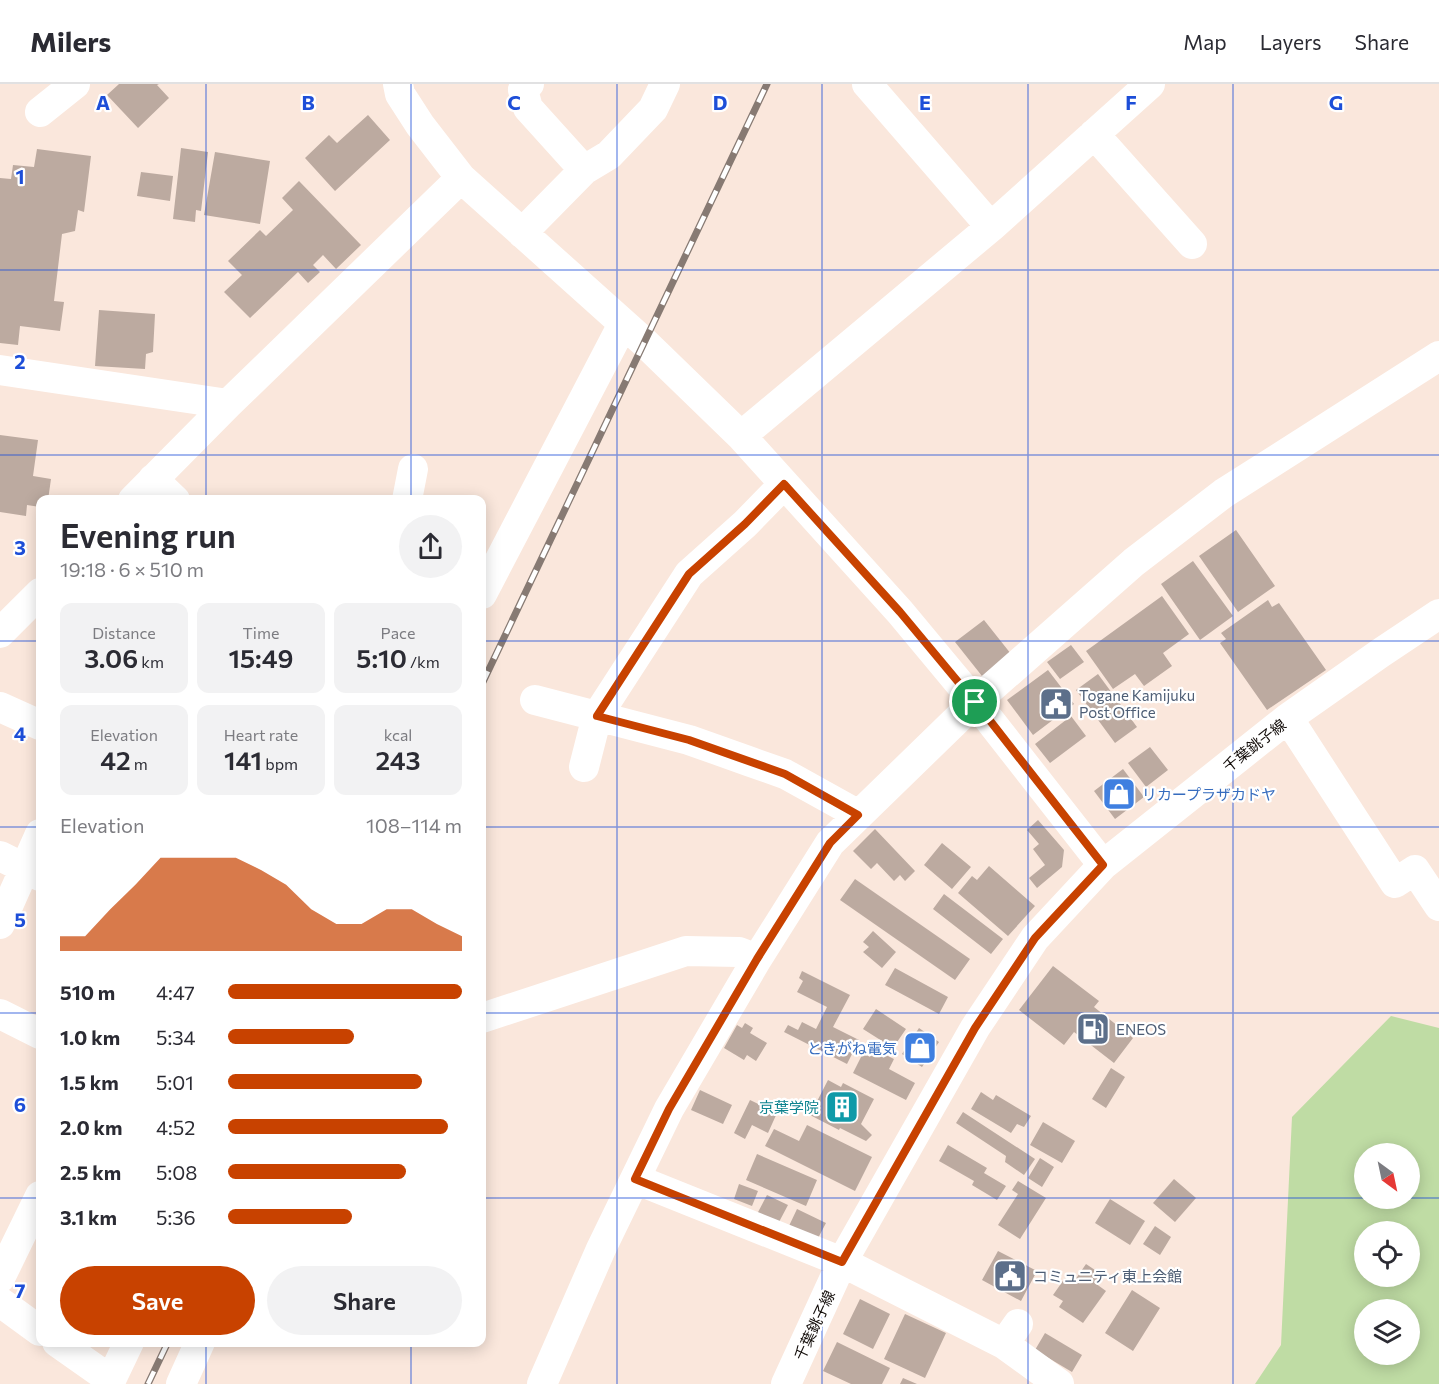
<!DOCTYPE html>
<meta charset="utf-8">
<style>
body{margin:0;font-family:Commissioner,"Noto Sans JP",sans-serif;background:#f2f2f3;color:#2b2b33;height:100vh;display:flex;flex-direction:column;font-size:22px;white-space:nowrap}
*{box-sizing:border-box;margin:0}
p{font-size:20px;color:#7c7c81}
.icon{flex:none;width:33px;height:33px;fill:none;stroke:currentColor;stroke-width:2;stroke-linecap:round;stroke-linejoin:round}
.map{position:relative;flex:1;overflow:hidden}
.details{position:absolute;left:36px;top:411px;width:450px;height:852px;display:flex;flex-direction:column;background:#fff;border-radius:12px;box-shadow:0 3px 15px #0003}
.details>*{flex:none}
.needle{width:39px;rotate:147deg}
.tools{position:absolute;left:1354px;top:1059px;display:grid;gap:12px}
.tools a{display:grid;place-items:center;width:66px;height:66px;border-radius:50%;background:#fff;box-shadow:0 3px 15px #0003;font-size:30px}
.pin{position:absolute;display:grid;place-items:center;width:51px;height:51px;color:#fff;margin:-26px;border:3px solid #fff;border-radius:50%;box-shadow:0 2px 6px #0007}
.round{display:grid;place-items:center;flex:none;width:63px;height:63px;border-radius:32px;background:#f2f2f3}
.overview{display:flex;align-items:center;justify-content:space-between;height:102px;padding:0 24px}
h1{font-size:33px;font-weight:600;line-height:45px}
.metrics{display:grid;grid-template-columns:repeat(3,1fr);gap:9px;height:102px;padding:6px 24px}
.metrics div{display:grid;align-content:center;border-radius:12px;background:#f2f2f3;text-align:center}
.metrics b{font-size:26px;font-weight:600}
.metrics small{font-size:16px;font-weight:400}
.metrics p{font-size:16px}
.chart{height:168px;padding:12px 24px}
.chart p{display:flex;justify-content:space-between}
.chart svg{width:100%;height:108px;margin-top:6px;fill:#c84200;opacity:.7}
.cta{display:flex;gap:12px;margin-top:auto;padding:12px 24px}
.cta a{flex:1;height:69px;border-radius:36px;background:#c84200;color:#fff;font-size:24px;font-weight:600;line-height:69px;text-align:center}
.cta a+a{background:#f2f2f3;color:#2b2b33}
ul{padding:0 24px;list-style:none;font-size:20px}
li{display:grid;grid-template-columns:96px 72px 1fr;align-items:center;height:45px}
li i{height:15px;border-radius:8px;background:#c84200}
header{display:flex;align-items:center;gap:36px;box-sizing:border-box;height:84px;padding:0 30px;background:#fff;border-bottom:2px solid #e1e1e2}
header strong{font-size:28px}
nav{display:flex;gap:33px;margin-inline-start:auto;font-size:21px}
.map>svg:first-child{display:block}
.green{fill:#bfdca4;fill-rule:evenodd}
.building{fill:#bcaaa0}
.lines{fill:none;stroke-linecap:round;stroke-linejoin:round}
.minor{stroke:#fff;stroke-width:30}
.rail-casing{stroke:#877a73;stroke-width:7}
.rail{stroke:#fff;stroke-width:4.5;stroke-dasharray:14;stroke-linecap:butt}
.route-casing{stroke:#fff;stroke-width:12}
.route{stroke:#c84200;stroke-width:8}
.grid{fill:none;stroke:#1d4ed8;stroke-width:1.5;stroke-opacity:0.55}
.labels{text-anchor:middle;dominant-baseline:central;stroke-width:4.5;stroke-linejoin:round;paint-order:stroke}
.service-label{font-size:15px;fill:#4e5e75;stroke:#fff;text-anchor:start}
.street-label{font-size:15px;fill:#130d0a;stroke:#fff}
.shop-label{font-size:15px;fill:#366cbe;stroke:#fff;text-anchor:start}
.culture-label{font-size:15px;fill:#0d838f;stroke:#fff;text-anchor:end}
.grid-label{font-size:20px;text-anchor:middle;font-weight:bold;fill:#1d4ed8;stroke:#fff;stroke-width:4.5;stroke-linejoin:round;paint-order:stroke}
</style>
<header>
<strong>Milers</strong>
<nav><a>Map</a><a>Layers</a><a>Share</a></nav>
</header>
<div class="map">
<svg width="1439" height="1300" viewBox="0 0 1439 1300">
<rect width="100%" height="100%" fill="#fae7dc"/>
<path class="green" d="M1391 932 1439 944V1300H1255L1281 1261 1292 1033ZM1365 1070H1410V1114H1365ZM1365 1148H1410V1192H1365ZM1365 1226H1410V1270H1365Z"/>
<path class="building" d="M119 0H159L157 1 169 14 138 44 107 11Z
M368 31 390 56 335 107 305 74 329 51 337 59Z
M181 64 208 68 201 127 196 126 195 138 173 135Z
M37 65 91 72 84 128 78 126 75 147 62 150 54 217 64 218 60 247 20 242 18 261 0 259V94L11 95 13 81 34 83Z
M215 68 270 77 260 140 204 131Z
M141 88 173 92 170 117 137 112Z
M299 97 361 161 336 185 323 171 313 181 320 188 308 199 298 188 250 234 224 208 242 191 228 177 260 146 266 152 293 126 282 114Z
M99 226 155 230 153 268 146 270 145 285 95 282Z
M0 351 38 356 33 392 51 395 48 416H40V423L27 421 26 432 0 428Z
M1236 446 1275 502 1238 528 1199 472Z
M1193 477 1233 532 1200 556 1161 500Z
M1162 512 1189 550 1163 569 1172 582 1144 602 1135 590 1113 605 1086 567Z
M1268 516 1272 523 1279 519 1326 586 1267 626 1220 559 1226 555 1221 549Z
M984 536 1011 570 982 592 955 558Z
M1071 561 1084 578 1060 595 1047 578Z
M1048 586 1074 620 1033 651 1007 616Z
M1098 590 1137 643 1115 659 1076 606Z
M1071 632 1086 652 1050 679 1035 660Z
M1150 663 1168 686 1146 703 1128 679Z
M1123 685 1144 713 1115 735 1094 707Z
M1038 736 1064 766 1062 783 1037 804 1029 794 1045 781 1033 765 1039 760 1027 746Z
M875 745 915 787 905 797 900 791 894 797 877 779 871 785 853 767Z
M942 759 971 783 952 805 924 781Z
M989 782 1035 822 1008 852 958 809 972 792 977 796Z
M855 795 970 875 955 896 840 816Z
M944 810 1003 855 991 870 933 825Z
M873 847 896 868 882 884 863 868 869 863 863 858Z
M1053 882 1099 917 1094 923 1133 954 1114 979 1074 948 1064 961 1019 926Z
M895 884 948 913 939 930 885 901Z
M802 887 850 911 833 943 859 956 847 980 784 948 788 941 798 946 802 938 816 945 827 923 797 908 803 897 799 894Z
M876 925 906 945 893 964 863 945Z
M745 939 753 944 750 949 767 959 756 977 747 971 744 976 724 964 737 941 742 944Z
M919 944 939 958 922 983 902 970Z
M874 965 894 975 889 985 915 999 906 1016 853 989 863 969 870 973Z
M1111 984 1125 993 1106 1024 1092 1015Z
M828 996 841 1003 843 999 874 1015 861 1040 872 1051 866 1057 840 1044 839 1046 810 1031Z
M700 1006 732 1021 723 1040 691 1026Z
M981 1008 993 1016 996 1011 1031 1032 1024 1043 1017 1040 1011 1049 971 1025Z
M750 1016 777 1029 768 1049 752 1041 745 1055 734 1049Z
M963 1028 1035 1075 1024 1091 1005 1078 1006 1072 956 1039Z
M1043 1038 1075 1057 1062 1079 1030 1061Z
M807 1041 872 1073 855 1107 765 1062 774 1045 799 1057Z
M948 1061 987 1084 984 1089 1006 1102 997 1116 972 1101 974 1097 939 1077Z
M757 1070 817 1096 806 1122 746 1096Z
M1040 1074 1054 1083 1042 1103 1028 1094Z
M1174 1095 1196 1114 1175 1138 1153 1119Z
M1018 1097 1046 1114 1020 1155 998 1141 1018 1110 1012 1106Z
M739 1100 758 1107 752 1122 734 1115Z
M767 1111 788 1121 779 1138 756 1132Z
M1110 1115 1145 1137 1130 1161 1095 1139Z
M797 1125 826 1139 816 1158 788 1144Z
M1155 1142 1171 1153 1160 1171 1143 1160Z
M998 1167 1037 1187 1021 1217 982 1196Z
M1086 1180 1101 1190 1095 1199 1106 1207 1083 1239 1059 1223 1063 1217 1053 1211 1065 1194 1073 1199Z
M1132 1206 1160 1224 1133 1267 1105 1249Z
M860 1215 890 1230 873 1265 843 1250Z
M905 1230 946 1249 925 1294 884 1275Z
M1045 1249 1082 1271 1072 1288 1035 1266Z
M837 1258 890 1284 882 1300H851L823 1287Z
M903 1294 917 1300H900Z"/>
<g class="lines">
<path class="minor" d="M398 0 400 10 420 41 461 94 644 258 741 352 900 528 984 629 1103 781
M529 0 523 6 528 24 584 86
M867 0 991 143
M40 28 75 0
M1094 50 1192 160
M522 149 584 86 609 71 653 25 665 0
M0 286 228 320
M741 352 991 143 1150 0
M153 395 175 416
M133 416 228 320 461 94
M407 416 413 385
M482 510 623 240
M0 549 40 509
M535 616 689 656 751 678 785 690 859 731
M0 623 40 641
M1288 634 1395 799 1415 786 1439 822
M584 683 597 632 689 490 745 440 784 400
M0 772 40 792
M0 840 40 750
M0 930 40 950
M482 934 686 867 739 868 757 875
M635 1095 842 1178 1004 1260 1018 1240
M0 1194 40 1112
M0 1218 40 1247
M57 1258 111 1296
M1004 1260 1059 1300
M109 1300 129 1258
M181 1300 200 1258
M542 1300 601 1165 669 1025 757 875 830 759 975 618 1134 478 1224 409 1439 272
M786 1300 842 1178 975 944 1035 854 1103 781 1288 634 1382 568 1439 530"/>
<defs>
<path id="rail" d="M482 600 767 0
M148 1300 168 1258"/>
</defs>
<use href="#rail" class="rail-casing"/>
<use href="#rail" class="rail"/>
</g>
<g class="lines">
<defs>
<path id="route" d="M784 400 900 528 984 629 1103 781 1035 854 975 944 842 1178 635 1095 669 1025 757 875 830 759 858 731 785 690 689 656 597 632 689 490 745 440Z"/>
</defs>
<use href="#route" class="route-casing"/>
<use href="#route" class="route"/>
</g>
<path class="grid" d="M206 0V416M411 0V416M617 0V1300M822 0V1300M1028 0V1300M1233 0V1300M0 186H1439M0 371H1439M0 557H40M482 557H1439M0 743H40M482 743H1439M0 929H40M482 929H1439M0 1114H40M482 1114H1365M1410 1114H1439M206 1258V1300M411 1258V1300"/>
<defs>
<symbol id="civic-square" viewBox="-11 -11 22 22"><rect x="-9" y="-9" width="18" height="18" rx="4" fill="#5c6f8a" stroke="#fff"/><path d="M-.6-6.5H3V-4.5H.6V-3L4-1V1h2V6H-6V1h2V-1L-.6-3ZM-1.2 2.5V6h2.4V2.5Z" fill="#fff"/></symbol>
<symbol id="shop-square" viewBox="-11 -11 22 22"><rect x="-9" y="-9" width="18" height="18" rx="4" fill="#3f7fe0" stroke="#fff"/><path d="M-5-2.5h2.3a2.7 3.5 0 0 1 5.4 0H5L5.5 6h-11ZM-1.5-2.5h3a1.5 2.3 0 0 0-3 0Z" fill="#fff"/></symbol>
<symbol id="fuel-square" viewBox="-11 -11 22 22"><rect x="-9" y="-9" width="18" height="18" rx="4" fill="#5c6f8a" stroke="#fff"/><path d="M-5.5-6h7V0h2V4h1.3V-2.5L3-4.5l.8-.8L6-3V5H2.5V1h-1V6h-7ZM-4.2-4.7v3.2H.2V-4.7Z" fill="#fff"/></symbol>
<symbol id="building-square" viewBox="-11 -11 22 22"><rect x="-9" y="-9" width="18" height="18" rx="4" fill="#0f9aa8" stroke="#fff"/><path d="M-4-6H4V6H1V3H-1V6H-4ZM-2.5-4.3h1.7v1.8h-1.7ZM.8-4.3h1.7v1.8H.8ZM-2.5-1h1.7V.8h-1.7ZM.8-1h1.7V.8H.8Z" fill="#fff"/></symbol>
</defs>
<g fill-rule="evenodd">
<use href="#civic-square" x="1037" y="601" width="38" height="38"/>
<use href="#shop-square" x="1100" y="691" width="38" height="38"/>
<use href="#fuel-square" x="1074" y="926" width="38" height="38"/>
<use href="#shop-square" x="901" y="945" width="38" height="38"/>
<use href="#building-square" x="823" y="1004" width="38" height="38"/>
<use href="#civic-square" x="991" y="1173" width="38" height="38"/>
</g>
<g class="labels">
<g class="service-label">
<text x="1079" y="611">Togane Kamijuku<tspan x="1079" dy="17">Post Office</tspan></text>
<text x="1116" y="945">ENEOS</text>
<text x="1033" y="1192">コミュニティ東上会館</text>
</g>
<g class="street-label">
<text transform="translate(1254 661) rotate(-38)">千葉銚子線</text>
<text transform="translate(814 1241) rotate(-65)">千葉銚子線</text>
</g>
<g class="shop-label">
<text x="1142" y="710">リカープラザカドヤ</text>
<text x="897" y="964" text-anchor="end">ときがね電気</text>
</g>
<g class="culture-label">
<text x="819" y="1023">京葉学院</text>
</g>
</g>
<g class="grid-label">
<text x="103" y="26">A</text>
<text x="308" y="26">B</text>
<text x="514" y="26">C</text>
<text x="720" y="26">D</text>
<text x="925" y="26">E</text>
<text x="1131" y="26">F</text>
<text x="1336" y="26">G</text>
<text x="20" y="100">1</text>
<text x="20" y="285">2</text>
<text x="20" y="471">3</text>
<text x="20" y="657">4</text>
<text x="20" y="843">5</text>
<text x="20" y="1028">6</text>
<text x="20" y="1214">7</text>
</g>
</svg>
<div class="tools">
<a><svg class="needle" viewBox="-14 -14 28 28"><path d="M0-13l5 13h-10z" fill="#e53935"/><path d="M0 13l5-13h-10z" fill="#7c7c81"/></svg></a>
<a><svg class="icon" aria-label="locate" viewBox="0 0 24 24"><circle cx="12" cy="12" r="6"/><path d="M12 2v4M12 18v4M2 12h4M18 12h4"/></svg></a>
<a><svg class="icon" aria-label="layers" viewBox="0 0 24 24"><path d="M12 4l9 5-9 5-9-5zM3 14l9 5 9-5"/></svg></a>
</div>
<div class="pin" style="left:975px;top:618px;background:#1e9e55"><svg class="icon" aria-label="arrive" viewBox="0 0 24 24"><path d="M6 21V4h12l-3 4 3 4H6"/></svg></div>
<section class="details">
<div class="overview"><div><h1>Evening run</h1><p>19:18 · 6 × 510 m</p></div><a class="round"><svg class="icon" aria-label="share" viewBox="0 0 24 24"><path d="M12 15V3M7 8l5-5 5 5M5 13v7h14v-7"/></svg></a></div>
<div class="metrics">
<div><p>Distance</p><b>3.06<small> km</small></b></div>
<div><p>Time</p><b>15:49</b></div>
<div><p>Pace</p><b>5:10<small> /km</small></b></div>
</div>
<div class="metrics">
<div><p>Elevation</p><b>42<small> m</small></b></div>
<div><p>Heart rate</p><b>141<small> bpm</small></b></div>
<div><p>kcal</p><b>243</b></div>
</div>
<div class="chart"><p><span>Elevation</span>108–114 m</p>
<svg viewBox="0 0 160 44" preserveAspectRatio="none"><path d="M0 44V38L10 38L20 27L30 17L40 6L50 6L60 6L70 6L80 11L90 17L100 27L110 33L120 33L130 27L140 27L150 33L160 38V44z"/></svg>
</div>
<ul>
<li><b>510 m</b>4:47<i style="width:100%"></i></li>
<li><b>1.0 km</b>5:34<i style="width:54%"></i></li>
<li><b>1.5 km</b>5:01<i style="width:83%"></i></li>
<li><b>2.0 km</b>4:52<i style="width:94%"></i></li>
<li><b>2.5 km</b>5:08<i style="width:76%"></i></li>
<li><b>3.1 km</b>5:36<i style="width:53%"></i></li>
</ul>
<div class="cta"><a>Save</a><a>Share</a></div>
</section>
</div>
